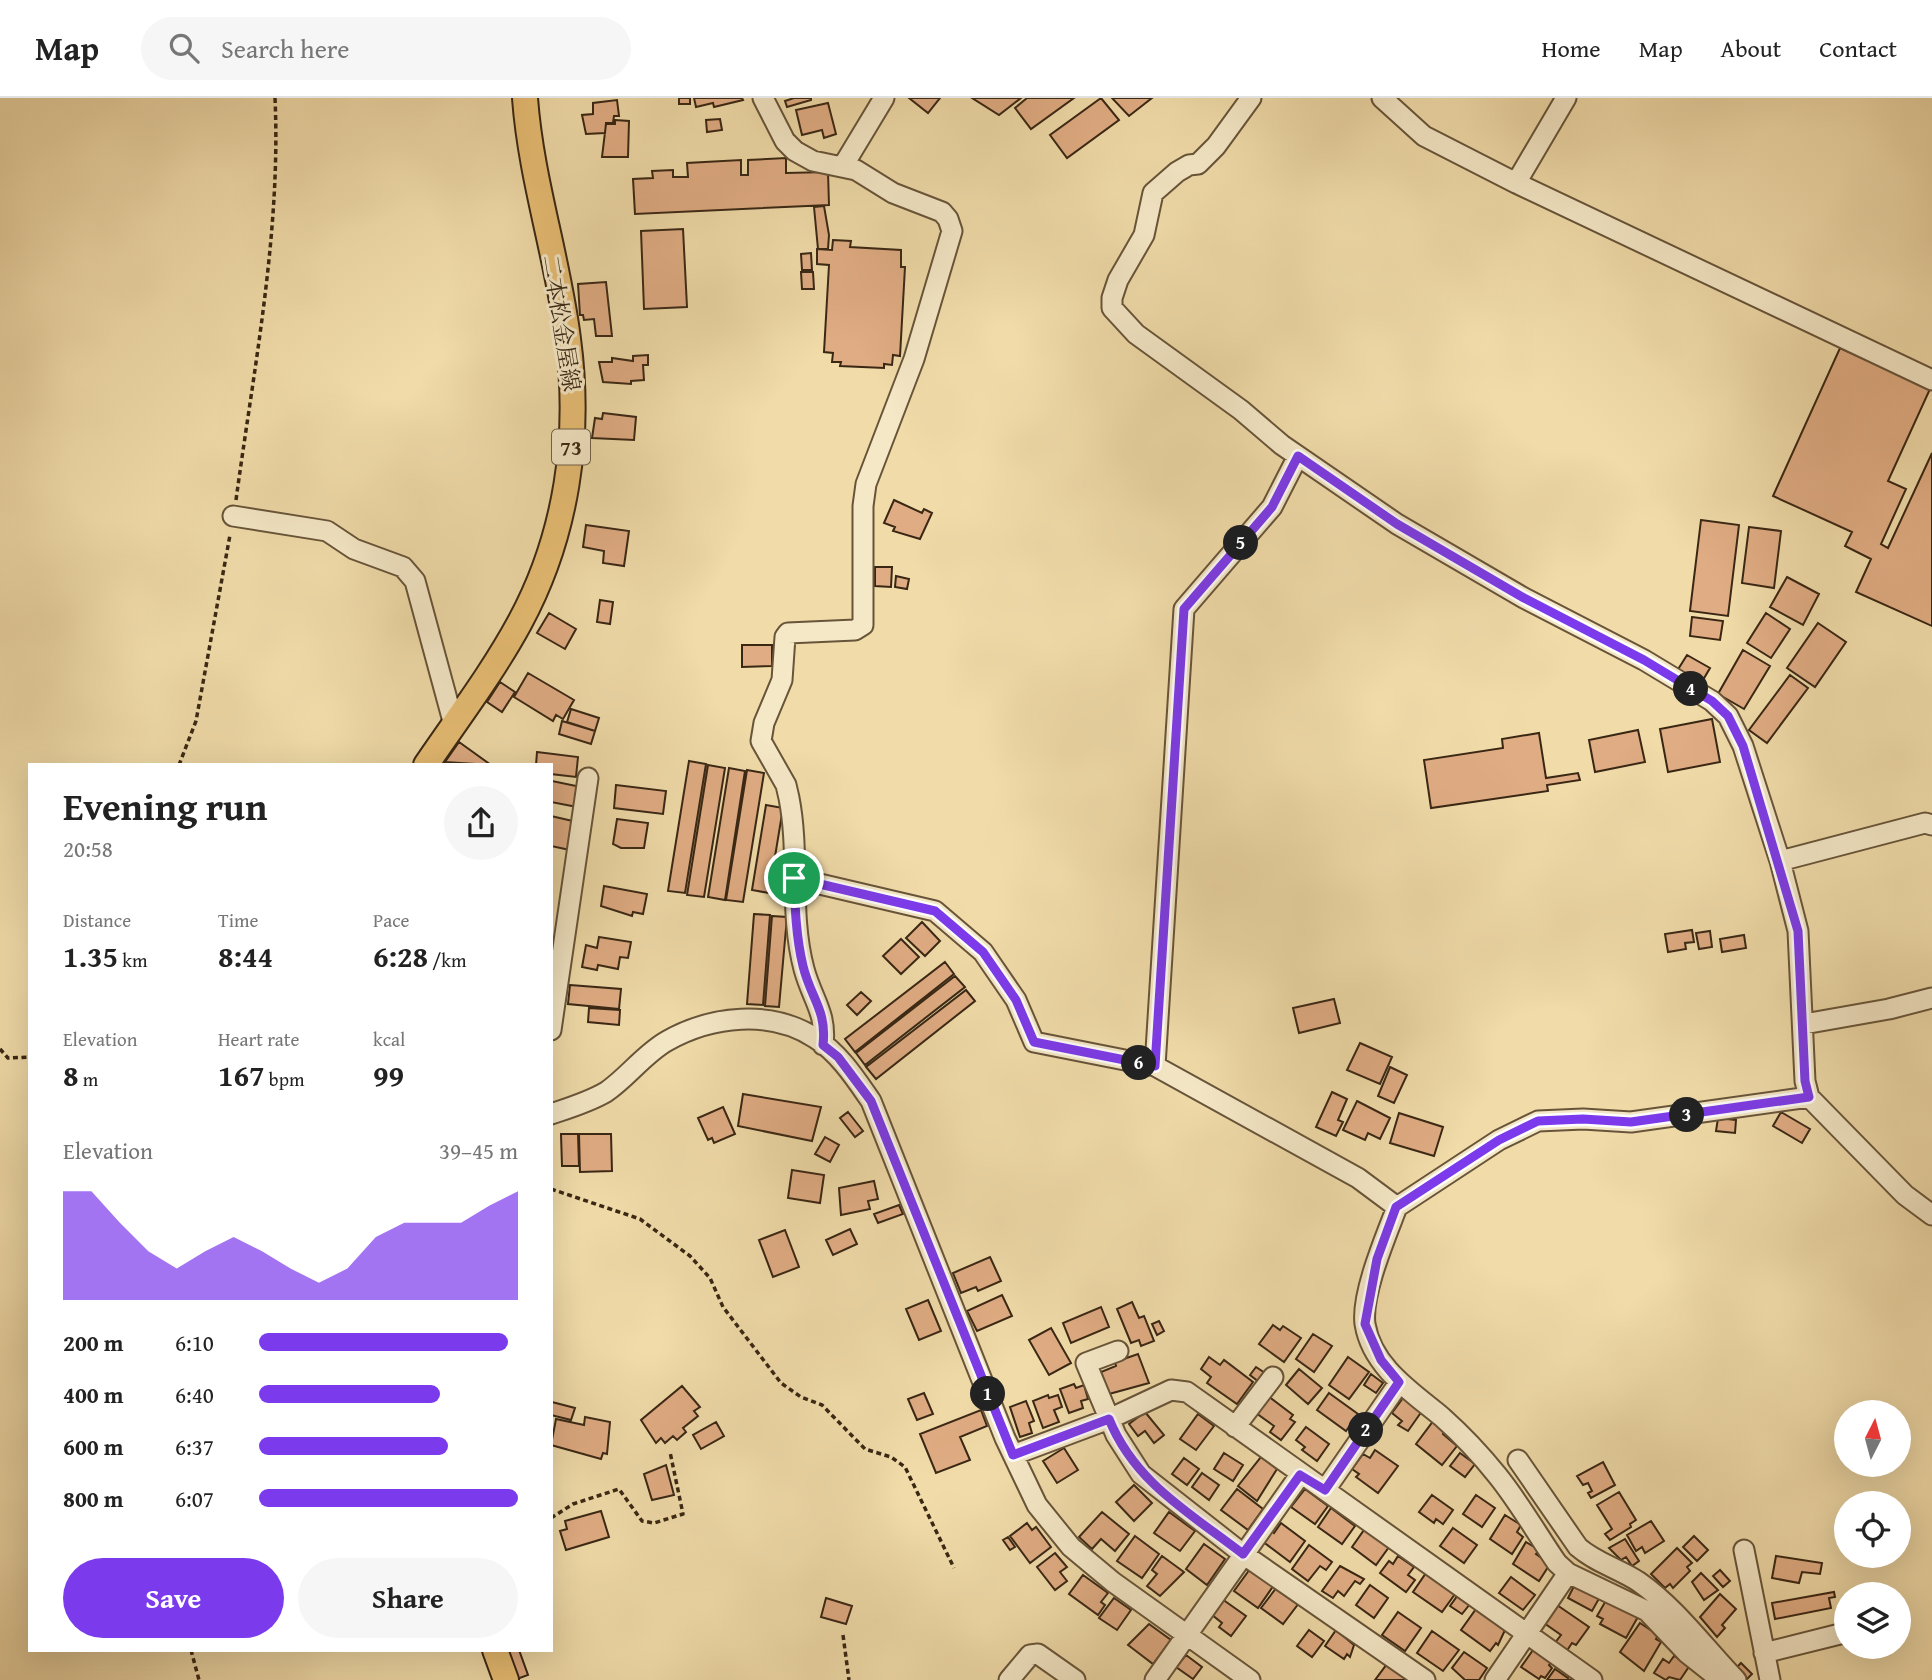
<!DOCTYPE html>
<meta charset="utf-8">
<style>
body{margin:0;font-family:"Gentium Book Plus","Noto Serif JP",serif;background:#f6f6f6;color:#222;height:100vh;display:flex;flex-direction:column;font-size:26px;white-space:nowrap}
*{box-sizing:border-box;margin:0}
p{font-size:23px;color:#767676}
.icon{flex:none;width:38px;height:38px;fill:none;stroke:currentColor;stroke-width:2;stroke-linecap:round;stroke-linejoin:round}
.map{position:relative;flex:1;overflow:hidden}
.sheet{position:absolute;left:28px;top:665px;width:525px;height:889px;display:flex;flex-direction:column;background:#fff;border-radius:0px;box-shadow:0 7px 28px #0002}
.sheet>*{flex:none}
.needle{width:46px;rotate:6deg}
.tools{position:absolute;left:1834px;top:1302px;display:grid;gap:14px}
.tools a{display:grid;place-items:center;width:77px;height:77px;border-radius:50%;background:#fff;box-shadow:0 7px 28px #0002;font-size:35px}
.pin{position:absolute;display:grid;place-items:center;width:60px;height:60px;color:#fff;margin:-30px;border:4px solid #fff;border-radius:50%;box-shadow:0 2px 7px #0007}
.km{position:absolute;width:35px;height:35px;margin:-18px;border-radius:50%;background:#222;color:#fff;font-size:19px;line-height:35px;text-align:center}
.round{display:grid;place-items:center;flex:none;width:74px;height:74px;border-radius:37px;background:#f6f6f6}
.overview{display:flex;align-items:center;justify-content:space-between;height:119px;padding:0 35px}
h1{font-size:38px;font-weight:800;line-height:52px}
.stats{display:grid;grid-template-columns:repeat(3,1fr);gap:10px;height:119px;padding:7px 35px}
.stats div{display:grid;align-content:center}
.stats b{font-size:30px;font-weight:800}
.stats small{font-size:19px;font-weight:400}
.stats p{font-size:19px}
.chart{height:196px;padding:14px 35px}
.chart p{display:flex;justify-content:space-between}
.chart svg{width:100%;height:126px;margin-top:7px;fill:#7c3aed;opacity:.7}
.primary-button{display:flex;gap:14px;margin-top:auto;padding:14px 35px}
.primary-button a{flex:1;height:80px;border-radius:42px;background:#7c3aed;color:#fff;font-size:28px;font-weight:800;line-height:80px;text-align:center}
.primary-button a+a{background:#f6f6f6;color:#222}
ul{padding:0 35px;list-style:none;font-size:23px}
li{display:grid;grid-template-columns:112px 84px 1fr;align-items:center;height:52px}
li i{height:18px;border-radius:9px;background:#7c3aed}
header{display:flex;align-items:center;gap:42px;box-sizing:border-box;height:98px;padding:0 35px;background:#fff;border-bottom:2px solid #e0e0e0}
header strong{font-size:33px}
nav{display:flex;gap:38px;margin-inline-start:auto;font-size:24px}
.search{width:490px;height:63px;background:#f6f6f6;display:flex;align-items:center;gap:18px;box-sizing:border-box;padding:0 24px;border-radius:38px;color:#767676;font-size:26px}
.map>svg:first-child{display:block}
.building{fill:#e0ac83;stroke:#392714;stroke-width:2}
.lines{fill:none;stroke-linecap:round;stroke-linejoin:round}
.minor-casing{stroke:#675439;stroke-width:23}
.major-casing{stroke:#392714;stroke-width:28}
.path{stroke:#392714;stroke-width:3.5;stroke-dasharray:5 3.5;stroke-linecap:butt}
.minor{stroke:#f5e8c7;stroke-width:19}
.major{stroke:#e8be74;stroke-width:24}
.route-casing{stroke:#fff;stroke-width:14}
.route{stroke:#7c3aed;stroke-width:9}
.labels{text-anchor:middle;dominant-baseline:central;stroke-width:6;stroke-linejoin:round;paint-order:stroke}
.shield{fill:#f5e8c7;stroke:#71614a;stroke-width:2}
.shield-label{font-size:21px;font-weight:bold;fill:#392714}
.street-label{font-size:23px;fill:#392714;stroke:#f5e8c7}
</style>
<header>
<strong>Map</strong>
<div class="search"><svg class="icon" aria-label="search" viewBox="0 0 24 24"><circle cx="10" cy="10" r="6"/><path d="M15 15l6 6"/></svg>Search here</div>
<nav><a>Home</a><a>Map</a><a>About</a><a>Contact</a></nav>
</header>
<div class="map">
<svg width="1932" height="1582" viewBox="0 0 1932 1582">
<rect width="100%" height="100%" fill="#f0dba9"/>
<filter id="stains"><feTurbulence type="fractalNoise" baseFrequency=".00286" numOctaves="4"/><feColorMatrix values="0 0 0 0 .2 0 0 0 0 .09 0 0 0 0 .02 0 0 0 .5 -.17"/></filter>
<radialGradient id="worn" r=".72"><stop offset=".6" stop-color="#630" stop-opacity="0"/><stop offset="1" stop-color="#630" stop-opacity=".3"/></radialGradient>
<path class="building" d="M679 0H690V6H679Z
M694 0H742L743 2 714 9 713 5 696 9Z
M794 0H811V2L787 9 785 3Z
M909 0H940L928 15Z
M972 0H1021L999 17Z
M1027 0H1074L1031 31 1015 10Z
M1101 0 1119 22 1067 60 1050 37Z
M1112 0H1152L1129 18Z
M617 2 619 18H614L613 25H606L605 35 586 36 582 17 593 16V5Z
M828 5 836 36 824 40 822 32 802 37 796 12Z
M720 21 722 32 707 34 706 22Z
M615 22 629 23 628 59H602L606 26H615Z
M786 60V75L828 74 829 107 635 116 633 81 653 80 652 73 673 72V79H688L687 65 741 62V77H748V62Z
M824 108 829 137 828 151H818L814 109Z
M683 131 687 209 644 211 641 133Z
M833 142 851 143 850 149 901 152V169H905L900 258 893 257 892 267 884 266V270L840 268 841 264H832L833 255 824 254 829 167 817 166V151L832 152Z
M811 155 812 172H802L801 156Z
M801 174H813L814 191H802Z
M606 184 612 238H596L594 221 584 222 583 217H580L578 186Z
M1840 250 1930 291 1888 383 1906 391 1881 446 1888 450 1932 355V528L1856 494 1871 461 1845 448 1852 434 1773 398Z
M648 257V267H643L644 282 631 283V286L603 284 599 264H612V260L633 263V258Z
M603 315 636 319 634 342 592 340 595 320 602 321Z
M894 402 922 415 924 411 932 415 920 441 893 433 895 429 884 425Z
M1701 422 1739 427 1728 518 1690 513Z
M586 427 629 433 624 468 603 465 604 453 583 449Z
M1749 429 1781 433 1774 490 1742 485Z
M875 469H892L891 489 875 488Z
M896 478 909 481 907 491 895 489Z
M1787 479 1819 496 1803 527 1770 509Z
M600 502 613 504 610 526 597 524Z
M549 515 576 531 565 551 537 535Z
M1766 515 1790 531 1771 560 1747 545Z
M1692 519 1723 523 1720 542 1690 538Z
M1818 525 1846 544 1815 589 1787 570Z
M742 547H772V568L742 569Z
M1743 552 1770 568 1744 611 1718 596Z
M1687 557 1710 570 1700 587 1677 573Z
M528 575 574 602 563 621 556 617 553 623 514 599Z
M1790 577 1808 590 1767 645 1749 632Z
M500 584 515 594 502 614 487 604Z
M571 611 599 620 595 633 567 624Z
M1712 621 1720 664 1668 674 1660 631Z
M562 623 595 633 591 646 559 636Z
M1638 632 1645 664 1595 674 1589 642Z
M1539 635 1546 680 1578 675 1580 682 1547 687 1548 693 1431 710 1424 662 1503 650 1502 641Z
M459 644 491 667 445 664Z
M537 654 578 659 576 679 551 676V667H536Z
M689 663 706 666 685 795 668 793Z
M708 667 725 670 704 799 687 797Z
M729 670 745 673 725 802 708 799Z
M747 672 764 675 743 804 726 802Z
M552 683 581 689 577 709 551 704Z
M616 687 666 693 663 716 614 710Z
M766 707 783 710 769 795 752 792Z
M551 718 577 724 570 752 551 748Z
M617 721 648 725 644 750H621L613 746Z
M604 788 647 796 643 816 633 814 632 818 601 808Z
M754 816 770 817 763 907 747 906Z
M772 818 787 819 779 909 765 908Z
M922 824 940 843 925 858 906 840Z
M1692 832 1694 844 1685 845 1686 851 1668 854 1665 836Z
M1710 833 1712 849 1699 851 1696 835Z
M1744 837 1746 850 1722 854 1720 841Z
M599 839 631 844 628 860 620 859 618 871 598 867 597 872 582 869 586 847 597 850Z
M901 841 919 859 901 876 883 858Z
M945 864 954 876 855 954 845 941Z
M955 878 965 889 865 967 856 955Z
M570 887 621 891 619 911 568 906Z
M966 892 975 903 876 981 866 969Z
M861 894 871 903 857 917 847 907Z
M1334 901 1340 925 1299 935 1293 910Z
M589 910 620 912 619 927 588 924Z
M1360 945 1392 959 1380 986 1347 972Z
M1390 969 1407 977 1394 1005 1378 998Z
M1332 994 1347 1001 1338 1022 1343 1024 1336 1038 1316 1029Z
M743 996 821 1009 812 1043 738 1028Z
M1357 1003 1390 1020 1380 1041 1368 1035 1365 1042 1343 1032Z
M723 1009 735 1036 714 1045 712 1040 708 1042 698 1020Z
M848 1014 863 1033 855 1039 840 1020Z
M1781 1014 1810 1031 1802 1045 1773 1028Z
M1399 1015 1443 1029 1434 1058 1390 1045Z
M1718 1020 1736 1022 1735 1035 1716 1033Z
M561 1036H578L579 1068H562Z
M579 1036H611L612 1073 580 1074Z
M825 1039 839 1047 830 1064 815 1056Z
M792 1072 824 1077 820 1105 788 1100Z
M874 1083 878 1101 868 1103 870 1111 841 1117 839 1090Z
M899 1107 903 1116 878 1125 874 1116Z
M850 1131 857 1146 833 1157 826 1142Z
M785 1132 799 1169 773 1179 759 1142Z
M990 1159 1001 1183 978 1193 976 1189 961 1195 953 1175Z
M1002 1197 1012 1218 977 1233 967 1213Z
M928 1202 941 1233 919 1242 906 1211Z
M1132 1204 1139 1220 1144 1218 1154 1243 1141 1248 1139 1242 1131 1245 1117 1211Z
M1101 1209 1109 1229 1071 1245 1063 1225Z
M1159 1223 1164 1233 1157 1237 1152 1226Z
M1273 1227 1280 1232 1283 1228 1301 1240 1284 1264 1259 1246Z
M1051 1230 1071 1265 1049 1277 1029 1242Z
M1313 1236 1332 1248 1314 1274 1296 1261Z
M1138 1256 1149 1285 1109 1296 1101 1274 1116 1268 1115 1264Z
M1209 1259 1220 1267 1224 1262 1253 1284 1237 1306 1207 1285 1211 1279 1201 1271Z
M1348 1259 1369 1274 1349 1301 1329 1287Z
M1256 1269 1265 1275 1259 1284 1250 1277Z
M1299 1271 1322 1290 1308 1306 1286 1287Z
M1371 1276 1383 1285 1376 1295 1364 1287Z
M1074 1286 1076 1290 1084 1287 1088 1301 1081 1303 1083 1310 1069 1315 1060 1291Z
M682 1288 700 1309 694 1313 698 1318 683 1330 686 1334 677 1342 673 1338 665 1345 661 1340 656 1345 641 1322Z
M924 1295 933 1316 917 1322 908 1301Z
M1329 1295 1358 1316 1346 1333 1317 1312Z
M1048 1297 1049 1300 1058 1297 1062 1309 1054 1312 1059 1324 1043 1330 1033 1303Z
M1268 1298 1293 1317 1290 1321 1295 1324 1281 1342 1270 1334 1274 1328 1256 1315Z
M1403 1300 1422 1313 1408 1333 1398 1327 1402 1323 1392 1315Z
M1026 1303 1034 1323 1029 1325 1032 1335 1020 1339 1010 1309Z
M552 1304 575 1310 571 1322 551 1317Z
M981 1312 987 1328 960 1339 970 1362 936 1375 920 1336Z
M1145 1314 1164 1337 1154 1345 1145 1333 1138 1338 1129 1326Z
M1198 1316 1214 1328 1196 1352 1180 1341Z
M585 1319 610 1324 607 1356 603 1355 601 1361 551 1347 556 1321 584 1327Z
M1434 1322 1446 1331 1443 1336 1457 1348 1442 1367 1416 1346Z
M716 1324 724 1338 701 1351 693 1337Z
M1306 1329 1329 1346 1317 1363 1302 1352 1305 1349 1296 1342Z
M1064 1350 1078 1372 1057 1385 1043 1363Z
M1375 1352 1398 1368 1378 1395 1356 1379 1359 1376 1352 1371 1363 1356 1370 1360Z
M1224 1355 1243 1367 1233 1383 1214 1371Z
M1460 1355 1475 1366 1465 1379 1450 1368Z
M1261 1359 1277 1371 1257 1403 1238 1388Z
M1184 1360 1199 1371 1187 1387 1172 1376Z
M1603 1364 1615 1387 1591 1400 1588 1395 1592 1393 1588 1385 1583 1387 1577 1378Z
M666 1367 674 1397 652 1402 644 1376Z
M1202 1375 1219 1387 1209 1402 1192 1389Z
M1134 1387 1152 1405 1134 1423 1116 1404Z
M1237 1391 1263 1411 1248 1432 1221 1412Z
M1305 1391 1328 1408 1315 1426 1291 1409Z
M1619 1394 1636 1422 1630 1426 1631 1429 1610 1442 1605 1436 1612 1431 1597 1407Z
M1432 1397 1453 1412 1443 1426 1436 1421 1434 1425 1419 1414Z
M1476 1397 1495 1410 1482 1429 1463 1416Z
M1331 1410 1355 1428 1342 1446 1318 1429Z
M601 1413 609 1439 566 1452 560 1433 567 1431 565 1423Z
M1102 1414 1129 1436 1115 1453 1101 1441 1092 1451 1079 1439Z
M1169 1414 1195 1433 1180 1453 1154 1435Z
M1505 1417 1521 1427 1517 1434 1523 1439 1512 1456 1490 1441Z
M1651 1423 1664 1443 1645 1455 1642 1449 1636 1453 1627 1437Z
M1027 1425 1032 1432 1036 1429 1051 1449 1030 1465 1010 1438Z
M1281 1425 1305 1443 1290 1464 1262 1443 1270 1432 1274 1435Z
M1453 1430 1477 1447 1464 1465 1440 1448Z
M1364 1432 1389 1449 1376 1467 1352 1449Z
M1135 1438 1159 1456 1142 1480 1117 1463Z
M1694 1438 1708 1452 1697 1463 1683 1449Z
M1008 1439 1015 1449 1010 1452 1003 1442Z
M1625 1441 1639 1463 1632 1468 1626 1459 1621 1462 1609 1450Z
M1526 1444 1539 1452 1536 1456 1550 1466 1539 1483 1513 1466Z
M1204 1446 1225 1461 1207 1487 1186 1471Z
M1309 1447 1332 1464 1326 1472 1320 1468 1308 1483 1292 1471Z
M1677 1450 1692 1465 1687 1469 1690 1473 1673 1490 1670 1486 1665 1490 1651 1476Z
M1055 1455 1067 1469 1060 1474 1067 1483 1055 1492 1037 1469Z
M1162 1458 1184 1474 1160 1498 1147 1488 1157 1476 1152 1472Z
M1398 1458 1414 1469 1408 1477 1415 1482 1406 1494 1380 1475 1389 1463 1393 1466Z
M1776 1458 1822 1465 1820 1476 1802 1474 1799 1485 1772 1480Z
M1340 1468 1364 1481 1360 1486 1355 1483 1344 1498 1338 1493 1333 1500 1322 1493Z
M1250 1471 1274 1487 1258 1510 1234 1493Z
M1720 1472 1730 1483 1723 1489 1713 1478Z
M1426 1475 1455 1496 1442 1514 1413 1494Z
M1701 1475 1718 1492 1704 1502 1692 1484Z
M1083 1477 1108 1495 1101 1504 1105 1507 1098 1517 1069 1496Z
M1511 1479 1535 1497 1523 1512 1499 1495Z
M1576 1484 1601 1497 1592 1513 1568 1500Z
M1370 1487 1388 1500 1374 1520 1356 1507Z
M1277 1489 1299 1505 1283 1526 1261 1510Z
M1834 1494 1835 1499 1829 1500 1831 1510 1775 1521 1772 1505Z
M1720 1496 1736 1511 1722 1527 1725 1530 1717 1539 1700 1519Z
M1458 1497 1470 1506 1462 1516 1450 1508Z
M1608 1499 1639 1517 1626 1540 1600 1526 1603 1521 1597 1518Z
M826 1500 852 1508 846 1526 821 1519Z
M1114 1500 1131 1512 1117 1532 1099 1520Z
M1222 1501 1246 1518 1231 1538 1219 1529 1222 1525 1211 1516Z
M1557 1507 1589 1529 1576 1547 1572 1545 1566 1554 1554 1546 1561 1537 1544 1525Z
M1476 1511 1505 1532 1498 1547 1496 1545 1490 1553 1461 1532Z
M1398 1514 1421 1530 1405 1553 1382 1537Z
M1640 1525 1658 1537 1656 1541 1661 1544 1644 1573 1620 1554Z
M1149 1526 1171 1542 1153 1566 1128 1547Z
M1309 1532 1324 1543 1312 1559 1297 1548Z
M1336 1532 1354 1547 1350 1559 1347 1556 1344 1561 1325 1548Z
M1432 1533 1459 1552 1443 1573 1417 1555Z
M506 1552H519L528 1577 517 1581Z
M1533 1552 1551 1564 1549 1567 1552 1570 1545 1580 1541 1578 1539 1581 1521 1569Z
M1464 1554 1487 1570 1479 1582H1465L1452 1570Z
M1186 1557 1202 1569 1193 1581 1176 1569Z
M1674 1558 1690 1567 1680 1582 1669 1579 1666 1582 1654 1575 1663 1561 1669 1565Z
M1741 1565 1752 1576 1746 1582 1735 1571Z
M1387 1566 1409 1582H1375Z
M1555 1571 1568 1580 1570 1577 1578 1582H1547Z"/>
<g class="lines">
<defs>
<path id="minor" d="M763 0 785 43 795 53 813 63 856 72 893 95 942 114 948 121 952 133 914 261 866 386 863 408V527L855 532 788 535 785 539 782 582 764 625 761 643 786 687 789 700C800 756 789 815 804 871 812 901 827 915 823 947
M1251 0 1216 48 1198 66 1189 67 1177 74 1153 95 1144 137 1118 182 1112 200V210L1136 236 1241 312 1282 347 1397 426 1524 500 1644 562 1712 603 1728 618 1743 648 1780 763 1798 833 1805 983 1809 999
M1382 0 1424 38 1516 85 1932 282
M843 68 884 0
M1516 85 1566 0
M233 418 327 433 354 451 403 469 415 483 454 627
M1780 763 1925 725 1932 727
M794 780 935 813 983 854 1016 902 1034 944 1155 968 1358 1080 1397 1109 1499 1042 1538 1023 1583 1021 1631 1024 1809 999 1905 1097 1932 1117
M1804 926 1889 911 1932 900
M551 932 588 680
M1155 968 1184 511 1272 409 1298 358
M551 1016C569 1010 589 1004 606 994 628 979 644 956 667 943 711 918 771 911 815 940 839 955 855 980 871 1003L1005 1340 1037 1407 1071 1449 1113 1484 1250 1582
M1397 1109C1386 1138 1361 1196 1365 1226 1372 1269 1412 1294 1442 1319 1461 1336 1481 1357 1497 1377 1519 1404 1537 1436 1557 1465L1568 1475 1647 1513 1687 1555 1721 1582
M1118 1253 1086 1265 1116 1337 1141 1376 1243 1456 1425 1582
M1235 1329 1273 1279
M1013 1357 1109 1321 1171 1292 1187 1294 1592 1582
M1518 1362 1578 1449C1596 1465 1620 1471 1639 1484 1676 1510 1705 1550 1736 1582
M1325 1392 1399 1285
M1744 1452 1770 1582
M1764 1555 1844 1535
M1009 1582 1030 1557 1038 1556 1075 1582
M1155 1582 1300 1377
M1495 1582 1568 1475"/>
<path id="major" d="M426 667C458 620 493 574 520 524 567 437 581 338 568 241 558 160 531 82 525 0
M495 1552 506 1582"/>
</defs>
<use href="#minor" class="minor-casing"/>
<use href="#major" class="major-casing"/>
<path class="path" d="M236 402C254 269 281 134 275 0
M179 667 196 623 230 437
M0 951 8 960 30 959
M551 1091 640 1121 690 1158 710 1180 723 1209 781 1285 801 1299 822 1307 865 1351 891 1359 905 1369 954 1470
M551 1420 573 1406 619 1391 642 1423 654 1425 683 1416 670 1354
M843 1537 849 1582
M191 1552 199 1582"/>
<use href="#minor" class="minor"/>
<use href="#major" class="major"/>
</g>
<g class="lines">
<defs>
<path id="route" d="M1298 358 1397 426 1524 500 1644 562 1712 603 1728 618 1743 648 1798 833 1805 983 1809 999 1631 1024 1583 1021 1538 1023 1499 1042 1396 1109 1377 1161 1365 1226 1381 1262 1399 1284 1325 1392 1300 1377 1243 1456C1190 1415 1135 1385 1109 1321L1013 1357 871 1003 838 959 823 947C827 912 811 901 803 868 796 839 795 809 794 780L935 813 983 854 1016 902 1034 944 1155 968 1184 511 1272 409Z"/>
</defs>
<use href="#route" class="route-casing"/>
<use href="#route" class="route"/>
</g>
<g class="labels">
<rect class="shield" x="552" y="331.5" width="38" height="35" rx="5"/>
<g class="shield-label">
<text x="571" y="349">73</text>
</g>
<g class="street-label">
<text transform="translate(562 225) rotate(81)">二本松金屋線</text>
</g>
</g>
<rect width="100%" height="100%" filter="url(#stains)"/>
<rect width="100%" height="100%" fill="url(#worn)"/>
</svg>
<div class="tools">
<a><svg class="needle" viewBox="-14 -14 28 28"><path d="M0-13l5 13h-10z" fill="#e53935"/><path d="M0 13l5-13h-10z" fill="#767676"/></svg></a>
<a><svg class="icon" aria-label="locate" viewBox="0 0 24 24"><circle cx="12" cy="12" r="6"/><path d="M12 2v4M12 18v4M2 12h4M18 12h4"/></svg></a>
<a><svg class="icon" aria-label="layers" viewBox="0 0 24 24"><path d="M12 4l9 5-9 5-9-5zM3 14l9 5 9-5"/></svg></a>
</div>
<div class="pin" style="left:794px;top:780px;background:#1e9e55"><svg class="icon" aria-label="arrive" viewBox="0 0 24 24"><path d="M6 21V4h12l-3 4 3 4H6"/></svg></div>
<b class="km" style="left:988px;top:1296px">1</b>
<b class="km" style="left:1366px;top:1332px">2</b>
<b class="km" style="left:1687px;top:1017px">3</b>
<b class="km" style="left:1691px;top:591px">4</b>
<b class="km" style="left:1241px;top:445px">5</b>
<b class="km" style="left:1139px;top:965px">6</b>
<section class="sheet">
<div class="overview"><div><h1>Evening run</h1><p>20:58</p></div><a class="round"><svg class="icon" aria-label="share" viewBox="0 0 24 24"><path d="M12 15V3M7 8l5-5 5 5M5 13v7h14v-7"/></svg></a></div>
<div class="stats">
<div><p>Distance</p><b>1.35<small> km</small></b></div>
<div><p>Time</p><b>8:44</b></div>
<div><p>Pace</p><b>6:28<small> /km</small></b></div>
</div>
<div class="stats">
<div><p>Elevation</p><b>8<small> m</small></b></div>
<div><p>Heart rate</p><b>167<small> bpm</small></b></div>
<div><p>kcal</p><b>99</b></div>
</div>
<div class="chart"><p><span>Elevation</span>39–45 m</p>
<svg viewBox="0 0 160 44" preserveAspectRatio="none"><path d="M0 44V6L10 6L20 17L30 27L40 33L50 27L60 22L70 27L80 33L90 38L100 33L110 22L120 17L130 17L140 17L150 11L160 6V44z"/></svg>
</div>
<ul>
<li><b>200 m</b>6:10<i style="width:96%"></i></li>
<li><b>400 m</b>6:40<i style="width:70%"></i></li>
<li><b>600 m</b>6:37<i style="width:73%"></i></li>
<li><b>800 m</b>6:07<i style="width:100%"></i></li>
</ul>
<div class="primary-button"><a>Save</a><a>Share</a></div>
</section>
</div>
